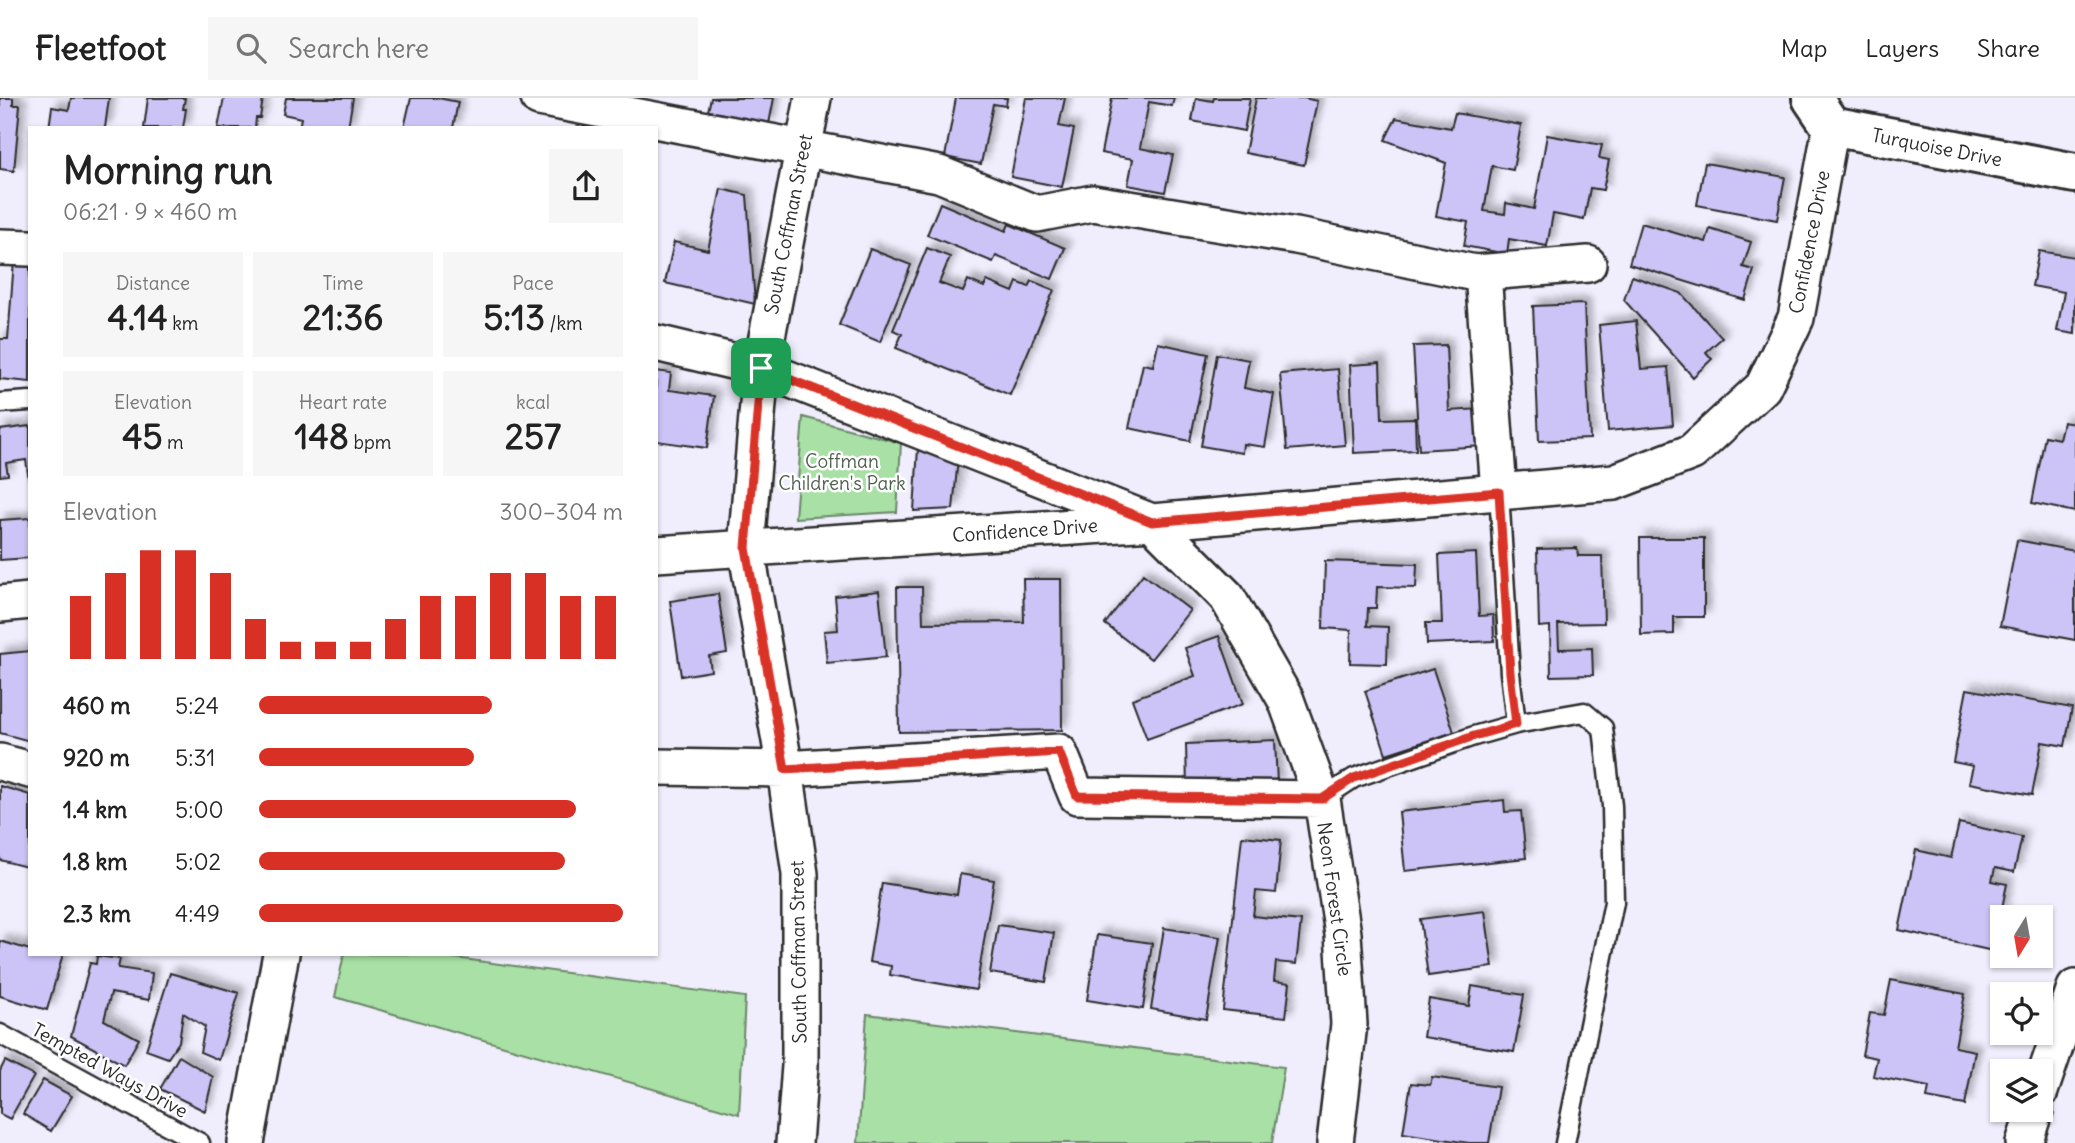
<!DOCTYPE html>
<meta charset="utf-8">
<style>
body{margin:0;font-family:Delius,sans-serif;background:#f6f6f6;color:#222;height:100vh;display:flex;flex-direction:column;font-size:26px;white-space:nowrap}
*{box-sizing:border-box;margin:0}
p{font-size:23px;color:#767676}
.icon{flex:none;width:38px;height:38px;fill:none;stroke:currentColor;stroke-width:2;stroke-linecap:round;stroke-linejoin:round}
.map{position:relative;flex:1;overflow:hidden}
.drawer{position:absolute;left:28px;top:28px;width:630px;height:830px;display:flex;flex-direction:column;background:#fff;border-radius:0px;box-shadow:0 2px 5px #0004}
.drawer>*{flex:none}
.needle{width:46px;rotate:191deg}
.controls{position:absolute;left:1990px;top:807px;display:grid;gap:14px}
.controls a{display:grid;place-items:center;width:63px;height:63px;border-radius:0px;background:#fff;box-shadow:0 2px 5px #0004;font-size:35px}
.pin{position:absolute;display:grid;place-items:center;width:60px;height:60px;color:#fff;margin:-30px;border-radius:14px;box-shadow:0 4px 10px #0006}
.round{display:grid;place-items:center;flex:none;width:74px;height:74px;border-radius:0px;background:#f6f6f6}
.head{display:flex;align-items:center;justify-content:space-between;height:119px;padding:0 35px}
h1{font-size:38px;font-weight:800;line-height:52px}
.metrics{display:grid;grid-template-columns:repeat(3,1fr);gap:10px;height:119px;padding:7px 35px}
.metrics div{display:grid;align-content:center;border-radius:0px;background:#f6f6f6;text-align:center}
.metrics b{font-size:35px;font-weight:800}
.metrics small{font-size:19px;font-weight:400}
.metrics p{font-size:19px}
.chart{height:196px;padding:14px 35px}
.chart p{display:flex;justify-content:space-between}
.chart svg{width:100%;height:126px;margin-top:7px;stroke:#d93025;stroke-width:6}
ul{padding:0 35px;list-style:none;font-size:23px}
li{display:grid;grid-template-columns:112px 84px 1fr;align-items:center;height:52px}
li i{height:18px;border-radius:9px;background:#d93025}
header{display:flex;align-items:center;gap:42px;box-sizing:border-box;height:98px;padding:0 35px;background:#fff;border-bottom:2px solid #e0e0e0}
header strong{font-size:33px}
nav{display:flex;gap:38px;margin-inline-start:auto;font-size:24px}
.search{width:490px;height:63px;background:#f6f6f6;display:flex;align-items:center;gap:18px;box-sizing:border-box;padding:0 24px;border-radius:0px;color:#767676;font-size:26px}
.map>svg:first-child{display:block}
.green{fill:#a8e0a5;stroke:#6a8668;stroke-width:2}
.building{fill:#ccc3f6;stroke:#2b2b2b;stroke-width:2;filter:url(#shadow)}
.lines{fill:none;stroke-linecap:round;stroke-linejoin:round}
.lane-casing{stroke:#2b2b2b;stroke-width:23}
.street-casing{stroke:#2b2b2b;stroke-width:40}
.secondary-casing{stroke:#2b2b2b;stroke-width:44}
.lane{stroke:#fff;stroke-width:18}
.street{stroke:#fff;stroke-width:35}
.secondary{stroke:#fff;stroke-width:38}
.route-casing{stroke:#fff;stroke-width:14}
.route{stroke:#d93025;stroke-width:9}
.labels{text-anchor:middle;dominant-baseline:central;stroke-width:5;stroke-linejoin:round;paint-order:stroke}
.street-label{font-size:19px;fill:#2b2b2b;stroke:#fff}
.park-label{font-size:19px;fill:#506150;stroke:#fff}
</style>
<header>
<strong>Fleetfoot</strong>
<div class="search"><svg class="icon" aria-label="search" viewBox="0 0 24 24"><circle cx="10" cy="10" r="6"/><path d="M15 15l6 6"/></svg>Search here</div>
<nav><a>Map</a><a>Layers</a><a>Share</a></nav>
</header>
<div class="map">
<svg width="2075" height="1045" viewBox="0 0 2075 1045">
<defs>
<filter id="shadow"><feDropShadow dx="6" dy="-6" stdDeviation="3.5" flood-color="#0004"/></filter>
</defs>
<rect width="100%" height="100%" fill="#f0edfc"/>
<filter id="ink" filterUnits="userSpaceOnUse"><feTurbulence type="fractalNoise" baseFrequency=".0143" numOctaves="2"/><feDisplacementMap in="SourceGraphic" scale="14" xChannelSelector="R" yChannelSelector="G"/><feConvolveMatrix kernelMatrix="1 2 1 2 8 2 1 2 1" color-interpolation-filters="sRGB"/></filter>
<g filter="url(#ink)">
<path class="green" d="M803 319 901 345 897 414 795 420Z
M344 856H426L745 899 739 1016 335 899Z
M867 916 1284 969 1272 1045H858Z"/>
<path class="building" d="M0 0H13V7H20L14 73 0 71Z
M71 0H109L105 30H49L52 9 69 12Z
M148 0H185L183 11H186L183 30H144Z
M224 0H263L260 20H256L255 30H218Z
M286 0H353L348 29 329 26V30H299L301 20 283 16Z
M411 0H438L458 4 453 30H404Z
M711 0H774L769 26 708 13Z
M956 0H1007L1006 8 993 6 981 66 945 59Z
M1026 0H1065L1059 28 1074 31 1062 89 1011 79Z
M1112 0H1174L1172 8 1149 4 1140 50 1173 57 1165 94 1128 87 1133 61 1101 55Z
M1196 0 1213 3 1214 0H1250L1244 33 1192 23Z
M1256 0H1304L1317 3 1304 67 1245 55Z
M1455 15 1521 27 1513 72 1492 68 1484 113 1505 116 1506 105 1534 111 1547 37 1602 47 1599 60 1609 62 1603 92 1590 90 1584 122 1553 116 1547 148 1509 141 1507 156 1464 148 1468 124 1436 118 1446 65 1385 42 1396 20 1451 30Z
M1705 65 1785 79 1777 122 1697 107Z
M721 91 747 97 755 206 665 185 674 144 708 152Z
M940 105 1006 133 1009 126 1065 150 1052 181 996 158 993 164 927 137Z
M1641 125 1706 144 1710 131 1751 144 1743 169 1754 172 1745 202 1629 166Z
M927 150 950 159 939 185 963 194 968 182 984 189 987 183 1013 194 1017 184 1029 189 1032 183 1054 192 1010 297 896 250 902 236 893 232Z
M870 151 911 167 880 244 839 227Z
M2039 153 2075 159V236L2057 233 2064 194 2032 188Z
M14 163 30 164V284L0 281V241H8Z
M1632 178 1681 195 1722 240 1706 254 1712 261 1693 279 1624 202Z
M1584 206 1590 341 1539 343 1533 208Z
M1636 223 1641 271 1668 269 1673 327 1608 333 1599 227Z
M1158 245 1208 256 1190 343 1129 330 1143 266 1153 268Z
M1446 247 1449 313 1481 311 1483 348 1419 352 1413 248Z
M1217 256 1249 262 1244 290 1274 296 1265 349 1243 346 1242 355 1201 348Z
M1380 265 1382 321 1415 320 1416 352 1354 355 1350 267Z
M1338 271 1345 347 1287 352 1280 276Z
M656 273 671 275 669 292 714 298 707 350 656 343Z
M2063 324 2075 326V414L2032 405 2045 338 2059 341Z
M30 328V390L26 362 6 365 8 377 0 378V332Z
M918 350 958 360 953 411 914 413Z
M30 420V460L0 462V422Z
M1640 440H1704V519H1674V536L1641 537Z
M2017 442 2075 453V542L2000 528Z
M1577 450 1578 458H1602L1604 525 1558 526 1559 551 1592 550 1593 577 1551 578 1550 528 1539 529 1537 451Z
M1476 455 1479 518 1493 517 1494 543 1427 546 1426 525H1442L1439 457Z
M1325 463 1417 466 1416 490 1377 489 1376 510H1368L1367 528 1388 529 1387 566 1350 565 1351 532 1323 530Z
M1143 476 1190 512 1151 561 1105 526Z
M1023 481H1061L1062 632 899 634 897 489H922L923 525 1024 524Z
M879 493 886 559 827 565 824 533 838 532 835 498Z
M718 496 727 555 709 558 711 573 681 578 670 503Z
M1219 538 1243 606 1147 641 1132 601 1195 578 1185 550Z
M30 553V643L0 635V556Z
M1433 571 1454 634 1386 656 1365 593Z
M1967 591 2072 610 2065 648 2042 644 2032 697 1969 685 1973 668 1953 664Z
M1275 642 1277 686 1187 690 1186 646Z
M0 688 30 697V770L0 762Z
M1504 702 1505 714 1521 713 1526 760 1405 773 1399 714Z
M1959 725 2022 739 2014 774 1995 770 1992 783 2007 786 1993 853 1899 832 1916 752 1951 760Z
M1242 738 1281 742 1276 795 1256 793 1253 818 1301 823 1296 866 1276 864 1274 883 1290 885 1286 919 1223 912Z
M960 776 994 782 976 892 890 877 891 868 869 864 882 785 957 797Z
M1485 813 1493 869 1428 878 1420 821Z
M998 827 1054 835 1046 884 990 875Z
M1164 830 1220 839 1206 921 1151 911Z
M1097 837 1152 845 1143 911 1087 902Z
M0 843 30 852V856H63L47 912 0 898Z
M97 858 120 861 118 870 152 875 149 902 111 895 104 922 139 941 124 967 71 938 90 865 96 866Z
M170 875 239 895 219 962 200 954 205 929 183 915 179 944 168 960 146 952Z
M1891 882 1965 896 1955 949 1975 953 1965 1007 1927 1000 1929 989 1873 978 1877 960 1862 957 1870 915 1884 917Z
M1472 888 1524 897 1514 954 1423 939 1429 901 1469 908Z
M179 958 213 979 205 1013 160 991Z
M5 963 34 978 10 1021 0 1016V973Z
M1432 979 1498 989 1489 1045H1469L1403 1035 1411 985 1430 987Z
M43 982 72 998 51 1033 23 1016Z"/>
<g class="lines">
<defs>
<path id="lane" d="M0 305 30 303
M1499 394 1510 575 1516 626 1584 614 1603 630 1612 708 1614 804 1565 1045
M1322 701 1354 680 1474 638 1516 626
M0 936 200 1045"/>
<path id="street" d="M539 0 939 76 1037 116 1093 105 1296 138 1475 175 1588 166
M0 149 30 150
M1483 175 1499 394
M656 245 761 270 1152 424 1227 499 1286 602 1322 701 1343 836 1349 926 1335 1045
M656 456 1152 424 1614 384 1692 354 1763 289 1796 220 1831 28
M0 506 30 503
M0 664 30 672
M656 669 785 671 1059 654 1077 698 1322 701
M2040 993 2075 890
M246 1045 281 856
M794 1045 800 968V776L785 671 746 450 761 270 813 0
M2024 1045 2035 1012"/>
<path id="secondary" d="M1812 0 1831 28 2075 75"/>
</defs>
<use href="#lane" class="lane-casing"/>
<use href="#street" class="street-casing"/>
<use href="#secondary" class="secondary-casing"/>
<use href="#lane" class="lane"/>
<use href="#street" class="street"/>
<use href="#secondary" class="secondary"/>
</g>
</g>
<g class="lines" filter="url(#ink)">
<defs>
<path id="route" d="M761 270 1152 424 1499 394 1510 575 1516 626 1474 638 1354 680 1322 701 1077 698 1059 654 785 671 746 450Z"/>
</defs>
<use href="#route" class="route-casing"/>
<use href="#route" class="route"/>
</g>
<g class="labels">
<g class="street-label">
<text transform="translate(1937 49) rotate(11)">Turquoise Drive</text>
<text transform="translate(788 126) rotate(-79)">South Coffman Street</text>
<text transform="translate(1809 144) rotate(-79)">Confidence Drive</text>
<text transform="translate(1025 432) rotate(-4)">Confidence Drive</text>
<text transform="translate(1335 801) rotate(82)">Neon Forest Circle</text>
<text transform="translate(798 854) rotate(-91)">South Coffman Street</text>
<text transform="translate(110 972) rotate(29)">Tempted Ways Drive</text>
</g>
<g class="park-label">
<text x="842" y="363">Coffman<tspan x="842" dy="22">Children's Park</tspan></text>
</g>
</g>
</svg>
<div class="controls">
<a><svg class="needle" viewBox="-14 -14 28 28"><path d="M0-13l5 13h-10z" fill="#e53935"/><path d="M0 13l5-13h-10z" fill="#767676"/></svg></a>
<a><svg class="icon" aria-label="locate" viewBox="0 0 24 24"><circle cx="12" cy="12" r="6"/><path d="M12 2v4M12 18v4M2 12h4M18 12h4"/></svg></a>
<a><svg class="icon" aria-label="layers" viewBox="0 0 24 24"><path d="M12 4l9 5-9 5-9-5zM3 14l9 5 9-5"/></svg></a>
</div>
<div class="pin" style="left:761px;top:270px;background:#1e9e55"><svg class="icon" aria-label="arrive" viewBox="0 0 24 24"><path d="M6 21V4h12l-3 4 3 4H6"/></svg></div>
<section class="drawer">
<div class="head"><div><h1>Morning run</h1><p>06:21 · 9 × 460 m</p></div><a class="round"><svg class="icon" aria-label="share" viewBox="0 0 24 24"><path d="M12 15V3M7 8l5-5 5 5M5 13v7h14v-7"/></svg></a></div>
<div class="metrics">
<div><p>Distance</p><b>4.14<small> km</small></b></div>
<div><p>Time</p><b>21:36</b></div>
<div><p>Pace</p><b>5:13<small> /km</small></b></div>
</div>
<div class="metrics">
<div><p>Elevation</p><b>45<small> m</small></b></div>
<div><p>Heart rate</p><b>148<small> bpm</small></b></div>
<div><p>kcal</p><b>257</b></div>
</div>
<div class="chart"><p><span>Elevation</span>300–304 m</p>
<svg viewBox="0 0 160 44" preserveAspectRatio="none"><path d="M5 44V22M15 44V14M25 44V6M35 44V6M45 44V14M55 44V30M65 44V38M75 44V38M85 44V38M95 44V30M105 44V22M115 44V22M125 44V14M135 44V14M145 44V22M155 44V22"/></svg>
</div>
<ul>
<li><b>460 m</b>5:24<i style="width:64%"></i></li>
<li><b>920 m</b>5:31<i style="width:59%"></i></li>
<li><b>1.4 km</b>5:00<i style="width:87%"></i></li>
<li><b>1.8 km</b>5:02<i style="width:84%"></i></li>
<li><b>2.3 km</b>4:49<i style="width:100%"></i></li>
</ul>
</section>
</div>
